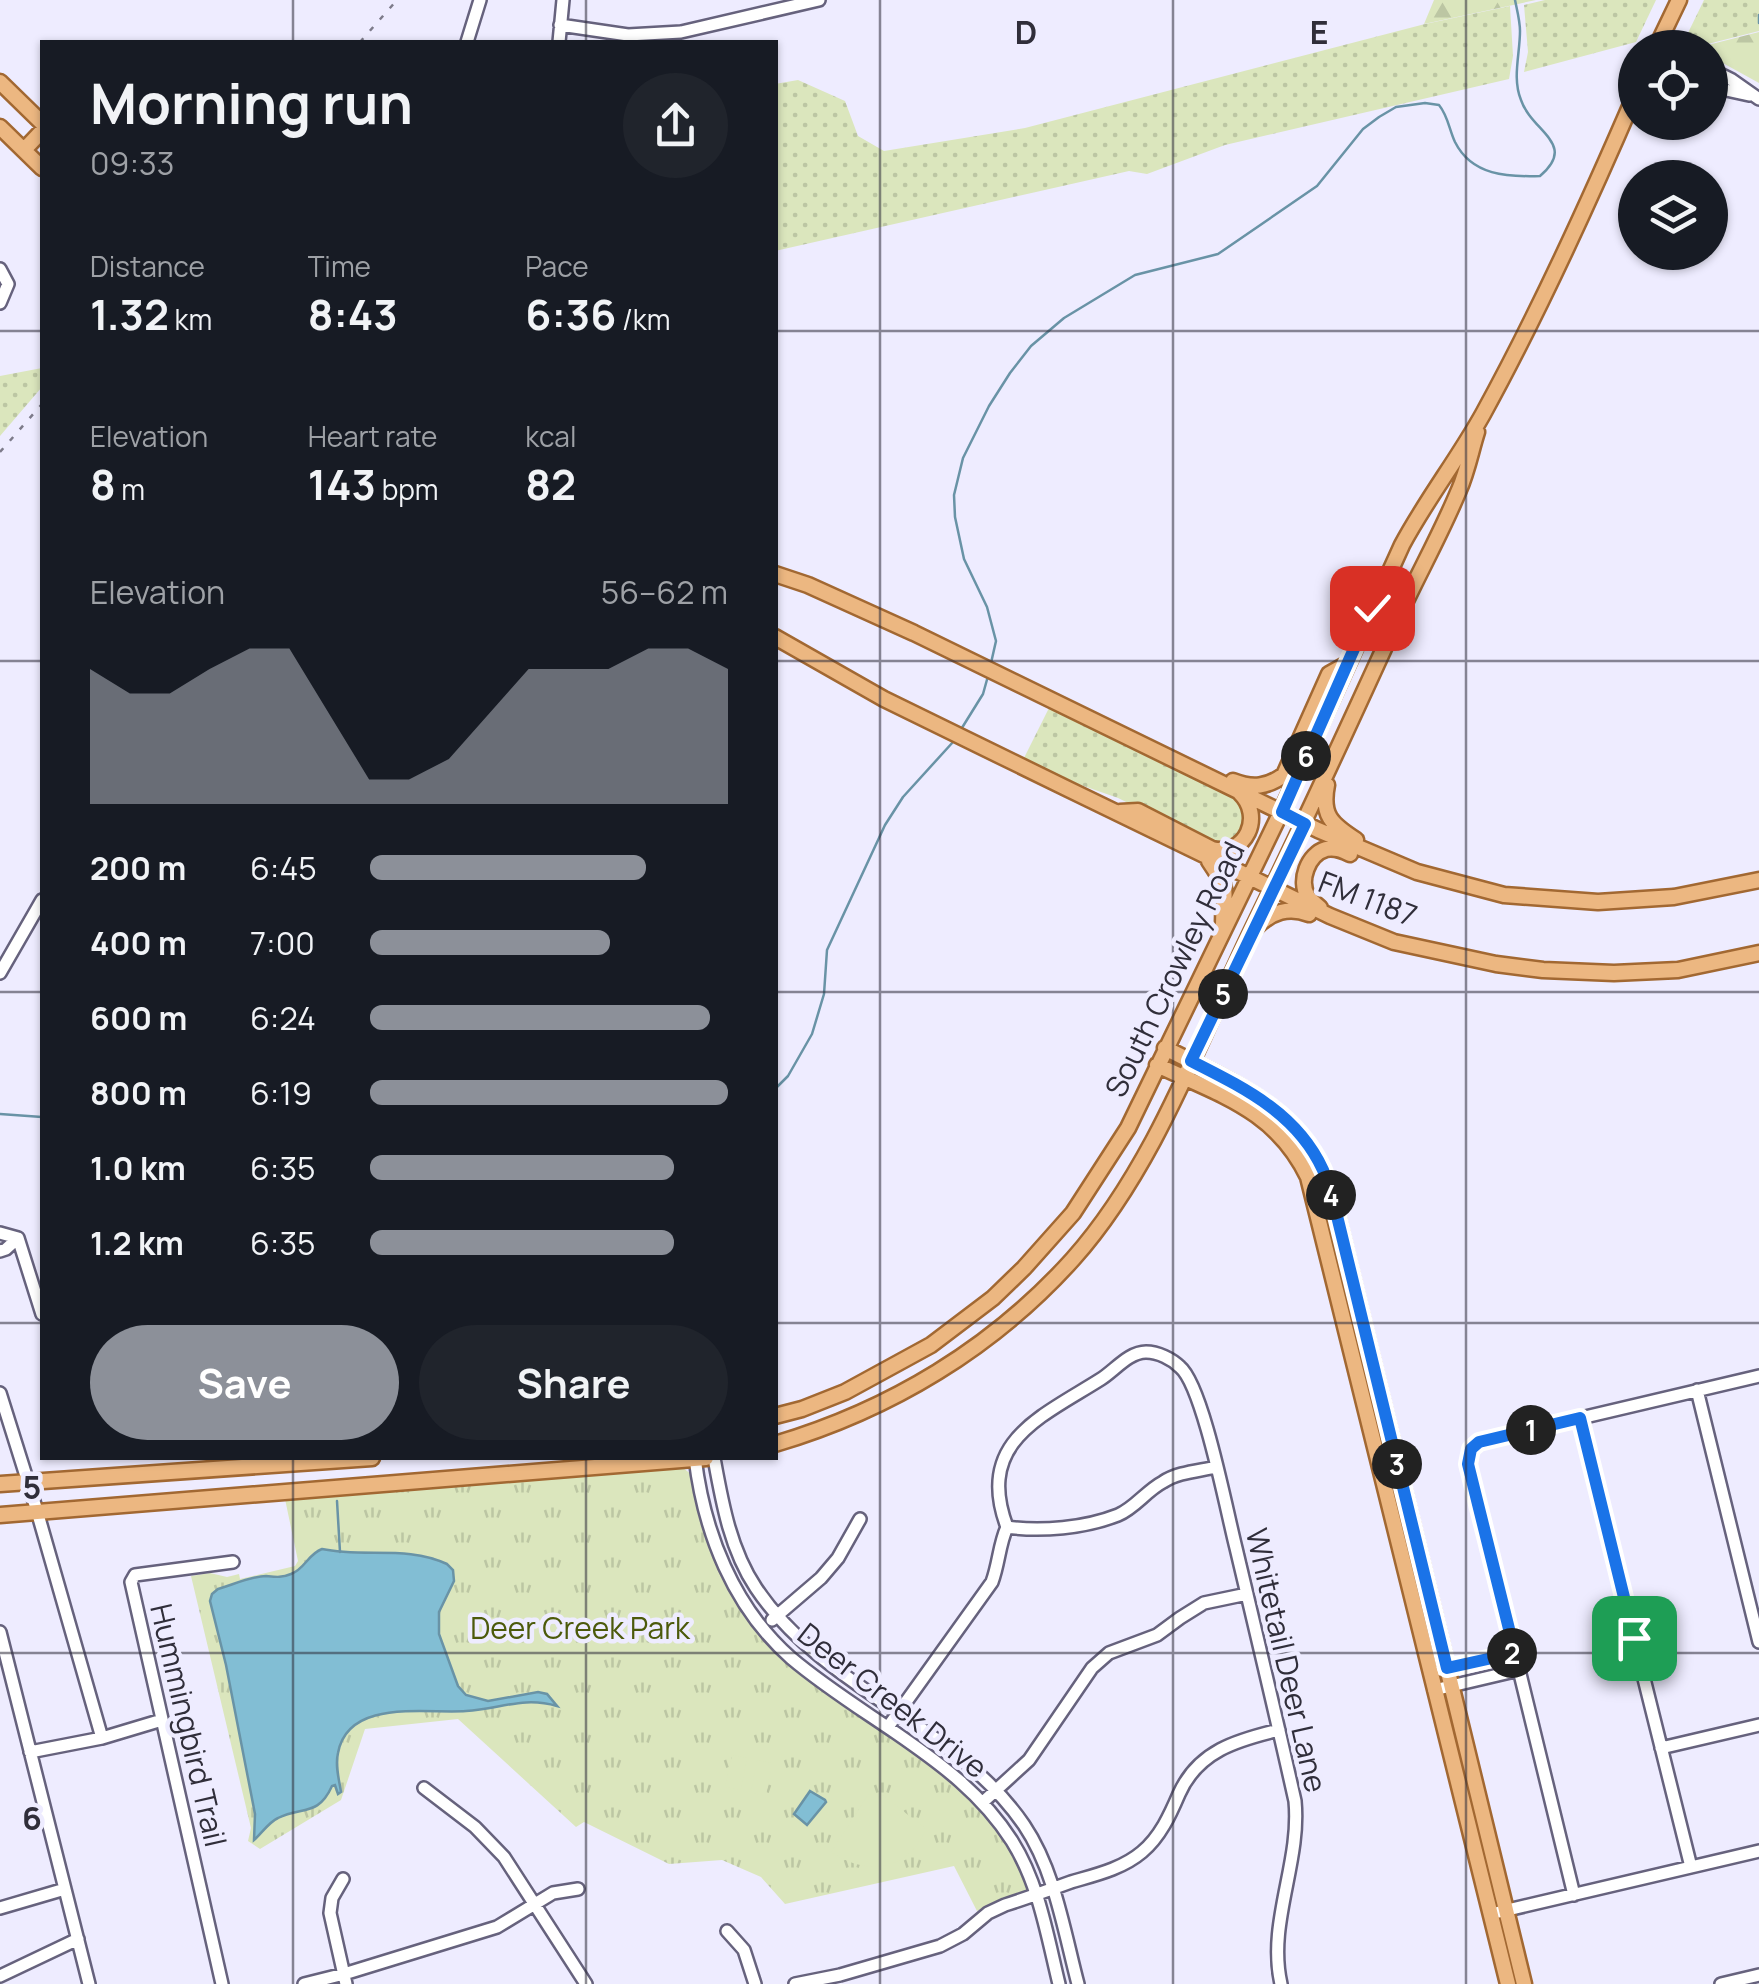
<!DOCTYPE html>
<meta charset="utf-8">
<style>
body{margin:0;font-family:Manrope,sans-serif;background:#20242c;color:#f1f3f6;height:100vh;display:flex;flex-direction:column;font-size:38px;white-space:nowrap}
*{box-sizing:border-box;margin:0}
p{font-size:32px;color:#9ea1a6}
.icon{flex:none;width:55px;height:55px;fill:none;stroke:currentColor;stroke-width:2;stroke-linecap:round;stroke-linejoin:round}
.map{position:relative;flex:1;overflow:hidden}
.side{position:absolute;left:40px;top:40px;width:738px;height:1420px;display:flex;flex-direction:column;background:#171b24;border-radius:0px;box-shadow:0 2px 8px #0004}
.side>*{flex:none}
.fabs{position:absolute;left:1618px;top:30px;display:grid;gap:20px}
.fabs a{display:grid;place-items:center;width:110px;height:110px;border-radius:50%;background:#171b24;box-shadow:0 2px 8px #0004;font-size:50px}
.pin{position:absolute;display:grid;place-items:center;width:85px;height:85px;color:#fff;margin:-42px;border-radius:20px;box-shadow:0 5px 15px #0006}
.km{position:absolute;width:50px;height:50px;margin:-25px;border-radius:50%;background:#222;color:#fff;font-size:28px;line-height:50px;text-align:center}
.round{display:grid;place-items:center;flex:none;width:105px;height:105px;border-radius:52px;background:#20242c}
.summary{display:flex;align-items:center;justify-content:space-between;height:170px;padding:0 50px}
h1{font-size:55px;font-weight:700;line-height:75px}
.metrics{display:grid;grid-template-columns:repeat(3,1fr);gap:15px;height:170px;padding:10px 50px}
.metrics div{display:grid;align-content:center}
.metrics b{font-size:42px;font-weight:700}
.metrics small{font-size:28px;font-weight:400}
.metrics p{font-size:28px}
.chart{height:280px;padding:20px 50px}
.chart p{display:flex;justify-content:space-between}
.chart svg{width:100%;height:180px;margin-top:10px;fill:#8c9099;opacity:.7}
.button{display:flex;gap:20px;margin-top:auto;padding:20px 50px}
.button a{flex:1;height:115px;border-radius:60px;background:#8c9099;color:#fff;font-size:40px;font-weight:700;line-height:115px;text-align:center}
.button a+a{background:#20242c;color:#f1f3f6}
ul{padding:0 50px;list-style:none;font-size:32px}
li{display:grid;grid-template-columns:160px 120px 1fr;align-items:center;height:75px}
li i{height:25px;border-radius:12px;background:#8c9099}
.map>svg:first-child{display:block}
.grass{fill:url(#grass-dots)}
.forest{fill:url(#forest-firs)}
.park{fill:url(#park-tufts)}
.pitch{fill:#dbe6bd}
.water{fill:#82bed4;stroke:#6993a6;stroke-width:2.5}
.lines{fill:none;stroke-linecap:round;stroke-linejoin:round}
.stream{stroke:#6993a6;stroke-width:2.5}
.minor-casing{stroke:#66627d;stroke-width:16}
.major-casing{stroke:#a26832;stroke-width:19}
.minor{stroke:#fff;stroke-width:11}
.major{stroke:#ecb781;stroke-width:14}
.rail{stroke:#7d7b8a;stroke-width:2.5;stroke-dasharray:5 10;stroke-linecap:butt}
.route-casing{stroke:#fff;stroke-width:20}
.route{stroke:#1a73e8;stroke-width:12}
.grid{fill:none;stroke:#302e3a;stroke-width:2.5;stroke-opacity:0.55}
.labels{text-anchor:middle;dominant-baseline:central;stroke-width:9;stroke-linejoin:round;paint-order:stroke}
.street-label{font-size:30px;fill:#302e3a;stroke:#eeecff}
.park-label{font-size:30px;fill:#4c5a0b;stroke:#eeecff}
.grid-label{font-size:32px;text-anchor:middle;font-weight:bold;fill:#302e3a;stroke:#eeecff;stroke-width:9;stroke-linejoin:round;paint-order:stroke}
</style>
<div class="map">
<svg width="1759" height="1984" viewBox="0 0 1759 1984">
<defs>
<pattern id="grass-dots" width="8" height="8" patternUnits="userSpaceOnUse" patternTransform="scale(2.5)"><rect width="8" height="8" fill="#dbe6bd"/><path d="M2 2h.1M6 6h.1" fill="none" stroke="#bcc6a3" stroke-width="1.8" stroke-linecap="round"/></pattern>
<pattern id="forest-firs" width="22" height="20" patternUnits="userSpaceOnUse" patternTransform="scale(2.5)"><rect width="22" height="20" fill="#dbe6bd"/><path d="M5 1l3.5 6h-7zM16 11l3.5 6h-7z" fill="#bcc6a3"/></pattern>
<pattern id="park-tufts" width="24" height="20" patternUnits="userSpaceOnUse" patternTransform="scale(2.5)"><rect width="24" height="20" fill="#dbe6bd"/><path d="M3 7l-1-3M5 7V3M7 7l1-3M15 17l-1-3M17 17v-4M19 17l1-3" fill="none" stroke="#bcc6a3"/></pattern>
</defs>
<rect width="100%" height="100%" fill="#eeecff"/>
<path class="grass" d="M1545 0H1656L1636 42 1524 72 1528 52 1524 5Z
M1704 0H1759V31L1696 47 1687 35Z
M1510 6 1513 56 1509 79 1225 145 1147 174 1129 171 775 251V84L798 80 845 101 858 136 884 151 1025 128 1425 24Z
M42 368V387L0 436V376Z
M1050 706 1241 800C1248 825 1246 832 1223 845L1206 841 1118 798 1078 784 1024 758Z"/>
<path class="forest" d="M1434 0H1536L1424 24Z
M1759 32V83L1710 56V48L1700 47Z"/>
<path class="park" d="M683 1468 691 1474 702 1522 721 1573 751 1620 977 1803 1007 1845 1028 1888 1027 1892 1001 1899 977 1911 954 1866 785 1904 761 1877 722 1860 669 1864 584 1822 576 1827 458 1719 365 1729 341 1800 260 1849 248 1841 251 1828 191 1576 210 1573 227 1577 239 1574 240 1579 295 1566 298 1561 285 1499Z"/>
<path class="pitch" d="M732 1755 747 1758 741 1790 725 1787Z
M757 1760 772 1763 766 1796 751 1793Z
M880 1793 926 1829C907 1872 867 1876 831 1852L868 1795Z"/>
<path class="water" d="M322 1549C364 1558 407 1545 447 1564L453 1570 454 1581 439 1612V1634L458 1686 466 1695 488 1701 538 1692 547 1694 557 1706C523 1696 500 1709 466 1711 426 1714 348 1698 338 1753 335 1766 339 1779 341 1792L338 1794 335 1785 332 1786C318 1817 302 1806 278 1818 269 1822 261 1834 254 1840L255 1814 226 1665 210 1601 212 1594 218 1589C232 1585 251 1576 266 1576 276 1577 281 1578 291 1574 305 1569 308 1554 322 1549Z
M810 1791 825 1800 826 1802 807 1825 794 1814Z"/>
<g class="lines">
<path class="stream" d="M1759 15V23
M991 663 996 641 987 607 964 559 955 517 954 495 963 458 989 406 1010 373 1031 346 1064 318 1135 275 1218 254 1317 186 1363 129 1379 117 1396 107 1425 103 1439 105C1448 116 1449 129 1455 142 1472 176 1508 177 1540 176 1578 144 1532 132 1521 100 1512 78 1520 54 1520 31 1520 21 1517 10 1515 0
M960 731 983 694 988 676
M775 1089 788 1076 812 1034 824 994 827 950 885 825 903 797 953 742
M0 1114 42 1117
M337 1501 340 1552"/>
<defs>
<path id="minor" d="M560 25 628 35 681 32 819 0
M467 42 480 0
M559 42 563 0
M1710 69 1732 80 1759 99
M1710 83 1726 90 1749 95
M0 269 8 284 0 303
M0 973 42 900
M0 1233 18 1238
M18 1238 42 1314
M0 1251 6 1249 18 1238
M1697 1390 1759 1642
M0 1393 37 1511 102 1738
M1579 1418 1691 1867
M695 1458C704 1532 733 1607 791 1658 824 1686 861 1709 896 1733 941 1764 982 1794 1012 1841 1039 1884 1047 1935 1059 1984
M714 1458C722 1502 730 1549 756 1588 824 1690 954 1723 1024 1825 1055 1871 1064 1931 1078 1984
M1007 1527C1041 1532 1085 1528 1118 1515 1135 1508 1146 1491 1163 1482 1178 1472 1199 1471 1216 1467
M772 1620 821 1578 838 1558 860 1519
M0 1632 89 1984
M1441 1670 1515 1653
M1434 1690 1519 1670
M888 1727 992 1582C999 1563 999 1545 1007 1527 975 1442 1041 1417 1101 1379 1115 1370 1129 1352 1146 1352 1158 1352 1172 1359 1180 1367 1203 1386 1227 1513 1236 1548 1256 1632 1276 1716 1295 1801 1301 1863 1267 1923 1281 1984
M1661 1748 1759 1725
M30 1752 102 1738 162 1720
M424 1788 475 1827 504 1857 586 1984
M983 1802 1029 1760 1092 1668 1109 1653 1157 1635 1180 1618 1204 1603 1247 1594
M343 1879 332 1898 330 1913 346 1984
M1574 1895 1469 1465 1471 1449 1479 1442 1759 1376
M0 1908 65 1889
M1499 1912 1759 1851
M727 1931 744 1950 755 1984
M0 1976 78 1939
M222 1984 131 1582 135 1575 233 1562
M304 1984 344 1974 497 1927 553 1893 578 1889
M795 1984 840 1975 940 1946 963 1934 988 1913 1005 1905C1027 1898 1049 1890 1071 1882 1095 1875 1122 1869 1142 1852 1160 1837 1170 1815 1179 1794 1198 1751 1237 1740 1279 1730
M1721 1984 1759 1975"/>
<path id="major" d="M1656 48 1679 0
M0 82 42 123
M0 127 42 168
M24 150 42 131
M775 574 808 585 914 633 1318 830 1417 872 1504 895 1598 902 1674 897 1759 880
M775 637 884 699 1068 789 1330 916 1394 942 1496 964 1543 970 1614 973 1678 970 1759 953
M1233 781C1253 789 1267 787 1284 775L1329 674 1345 665
M1327 785C1321 815 1331 824 1356 840
M1120 812 1138 811 1212 849C1246 857 1264 816 1240 793
M1209 861C1232 895 1223 887 1223 924
M1320 908C1318 906 1309 899 1308 897 1298 881 1308 854 1326 849 1335 847 1342 850 1350 854
M1256 927C1272 912 1288 906 1309 914
M1165 1048C1225 1079 1294 1105 1323 1171 1329 1185 1332 1201 1337 1216L1524 1984
M1157 1065C1220 1095 1276 1110 1308 1177L1508 1984
M775 1416 802 1409 845 1392 931 1345 993 1298 1024 1268 1073 1213 1128 1128 1281 812 1402 545C1426 500 1458 459 1483 414 1539 312 1589 202 1635 95
M775 1444C890 1410 993 1348 1073 1259 1155 1167 1200 1038 1253 928 1303 826 1350 723 1397 620 1417 576 1441 534 1459 490 1467 472 1471 451 1477 432
M0 1484 372 1458
M0 1515 706 1458"/>
</defs>
<use href="#minor" class="minor-casing"/>
<use href="#major" class="major-casing"/>
<use href="#minor" class="minor"/>
<use href="#major" class="major"/>
<path class="rail" d="M360 42 397 0
M0 452 42 404"/>
</g>
<g class="lines">
<defs>
<path id="route" d="M1372 608 1282 812 1305 824 1191 1061C1244 1088 1297 1113 1323 1170 1329 1185 1332 1201 1337 1216L1447 1668 1515 1653 1468 1464 1471 1449 1479 1442 1580 1418 1634 1638"/>
</defs>
<use href="#route" class="route-casing"/>
<use href="#route" class="route"/>
</g>
<path class="grid" d="M293 0V42M586 0V42M880 0V1984M1173 0V1984M1466 0V1984M0 331H42M775 331H1759M0 661H42M775 661H1759M0 992H42M775 992H1759M0 1323H42M775 1323H1759M293 1458V1984M586 1458V1984M0 1653H1759"/>
<g class="labels">
<g class="street-label">
<text transform="translate(1368 898) rotate(21)">FM 1187</text>
<text transform="translate(1174 969) rotate(-64)">South Crowley Road</text>
<text transform="translate(1287 1660) rotate(77)">Whitetail Deer Lane</text>
<text transform="translate(893 1700) rotate(38)">Deer Creek Drive</text>
<text transform="translate(189 1725) rotate(77)">Hummingbird Trail</text>
</g>
<g class="park-label">
<text x="580" y="1627">Deer Creek Park</text>
</g>
</g>
<g class="grid-label">
<text x="1026" y="44">D</text>
<text x="1319" y="44">E</text>
<text x="32" y="1499">5</text>
<text x="32" y="1830">6</text>
</g>
</svg>
<div class="fabs">
<a><svg class="icon" aria-label="locate" viewBox="0 0 24 24"><circle cx="12" cy="12" r="6"/><path d="M12 2v4M12 18v4M2 12h4M18 12h4"/></svg></a>
<a><svg class="icon" aria-label="layers" viewBox="0 0 24 24"><path d="M12 4l9 5-9 5-9-5zM3 14l9 5 9-5"/></svg></a>
</div>
<div class="pin" style="left:1634px;top:1638px;background:#1e9e55"><svg class="icon" aria-label="arrive" viewBox="0 0 24 24"><path d="M6 21V4h12l-3 4 3 4H6"/></svg></div>
<div class="pin" style="left:1372px;top:608px;background:#d93025"><svg class="icon" aria-label="check" viewBox="0 0 24 24"><path d="M5 12l5 5 9-10"/></svg></div>
<b class="km" style="left:1531px;top:1430px">1</b>
<b class="km" style="left:1512px;top:1653px">2</b>
<b class="km" style="left:1397px;top:1464px">3</b>
<b class="km" style="left:1331px;top:1195px">4</b>
<b class="km" style="left:1223px;top:994px">5</b>
<b class="km" style="left:1306px;top:756px">6</b>
<section class="side">
<div class="summary"><div><h1>Morning run</h1><p>09:33</p></div><a class="round"><svg class="icon" aria-label="share" viewBox="0 0 24 24"><path d="M12 15V3M7 8l5-5 5 5M5 13v7h14v-7"/></svg></a></div>
<div class="metrics">
<div><p>Distance</p><b>1.32<small> km</small></b></div>
<div><p>Time</p><b>8:43</b></div>
<div><p>Pace</p><b>6:36<small> /km</small></b></div>
</div>
<div class="metrics">
<div><p>Elevation</p><b>8<small> m</small></b></div>
<div><p>Heart rate</p><b>143<small> bpm</small></b></div>
<div><p>kcal</p><b>82</b></div>
</div>
<div class="chart"><p><span>Elevation</span>56–62 m</p>
<svg viewBox="0 0 160 44" preserveAspectRatio="none"><path d="M0 44V11L10 17L20 17L30 11L40 6L50 6L60 22L70 38L80 38L90 33L100 22L110 11L120 11L130 11L140 6L150 6L160 11V44z"/></svg>
</div>
<ul>
<li><b>200 m</b>6:45<i style="width:77%"></i></li>
<li><b>400 m</b>7:00<i style="width:67%"></i></li>
<li><b>600 m</b>6:24<i style="width:95%"></i></li>
<li><b>800 m</b>6:19<i style="width:100%"></i></li>
<li><b>1.0 km</b>6:35<i style="width:85%"></i></li>
<li><b>1.2 km</b>6:35<i style="width:85%"></i></li>
</ul>
<div class="button"><a>Save</a><a>Share</a></div>
</section>
</div>
